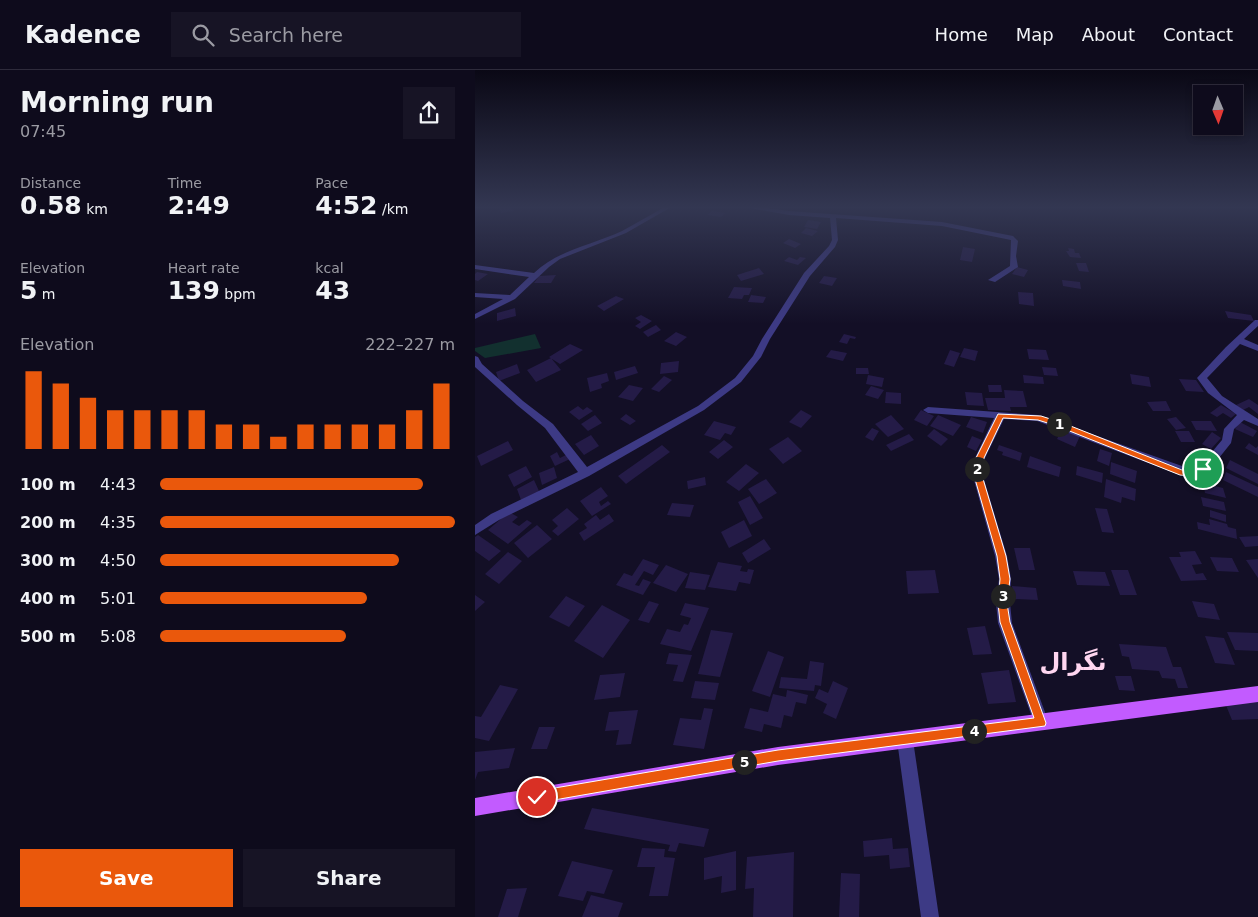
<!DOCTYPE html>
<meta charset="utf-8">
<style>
body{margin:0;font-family:"DejaVu Sans",Cairo,sans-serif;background:#171425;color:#f1f3f6;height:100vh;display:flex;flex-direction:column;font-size:19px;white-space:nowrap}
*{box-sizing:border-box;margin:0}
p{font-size:16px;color:#9b9ba3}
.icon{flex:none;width:28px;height:28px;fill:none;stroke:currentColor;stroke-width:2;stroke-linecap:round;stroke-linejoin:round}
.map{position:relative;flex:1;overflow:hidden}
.panel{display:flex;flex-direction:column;background:#0e0b1c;width:475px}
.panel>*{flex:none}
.needle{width:32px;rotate:178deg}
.controls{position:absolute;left:718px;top:15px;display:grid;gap:10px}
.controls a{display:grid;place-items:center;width:50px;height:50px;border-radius:0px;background:#0e0b1c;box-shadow:0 2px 8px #0003,0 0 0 1px #2e2b3b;font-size:25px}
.pin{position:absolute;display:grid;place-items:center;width:42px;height:42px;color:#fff;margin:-21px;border:2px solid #fff;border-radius:50%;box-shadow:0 1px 5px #0007}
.km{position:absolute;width:25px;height:25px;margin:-12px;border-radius:50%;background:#222;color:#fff;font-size:14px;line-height:25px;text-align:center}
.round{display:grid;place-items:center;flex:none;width:52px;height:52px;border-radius:0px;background:#171425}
.headline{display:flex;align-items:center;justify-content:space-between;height:85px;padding:0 20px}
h1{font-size:28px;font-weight:800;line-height:38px}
.figures{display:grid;grid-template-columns:repeat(3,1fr);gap:8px;height:85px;padding:5px 20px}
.figures div{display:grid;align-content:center}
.figures b{font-size:25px;font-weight:800}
.figures small{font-size:14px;font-weight:400}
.figures p{font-size:14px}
.chart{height:140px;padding:10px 20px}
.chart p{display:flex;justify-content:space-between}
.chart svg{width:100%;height:90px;margin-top:5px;stroke:#ea580c;stroke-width:6}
.cta{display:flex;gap:10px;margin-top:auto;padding:10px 20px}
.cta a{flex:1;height:58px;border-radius:0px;background:#ea580c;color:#fff;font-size:20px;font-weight:800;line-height:58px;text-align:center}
.cta a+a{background:#171425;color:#f1f3f6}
ul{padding:0 20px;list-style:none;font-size:16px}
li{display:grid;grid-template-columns:80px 60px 1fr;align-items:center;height:38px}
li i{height:12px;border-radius:6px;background:#ea580c}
header{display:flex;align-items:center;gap:30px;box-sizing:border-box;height:70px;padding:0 25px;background:#0e0b1c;border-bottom:1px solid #2e2b3b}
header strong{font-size:24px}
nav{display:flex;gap:28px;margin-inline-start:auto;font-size:18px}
.search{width:350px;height:45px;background:#171425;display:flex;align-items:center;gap:12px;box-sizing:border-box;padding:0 18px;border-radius:0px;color:#9b9ba3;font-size:19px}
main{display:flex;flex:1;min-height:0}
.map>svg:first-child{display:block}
.green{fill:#12302f}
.building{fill:#241b47}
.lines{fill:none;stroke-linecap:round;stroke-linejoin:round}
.minor{fill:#3d3a85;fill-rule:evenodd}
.major{fill:#c25bff;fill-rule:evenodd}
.route{fill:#ea580c;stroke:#fff}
.labels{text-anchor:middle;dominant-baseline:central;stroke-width:4;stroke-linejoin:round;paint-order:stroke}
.near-district-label{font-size:24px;font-weight:bold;fill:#ffd6f0;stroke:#130f26}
</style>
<header>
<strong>Kadence</strong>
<div class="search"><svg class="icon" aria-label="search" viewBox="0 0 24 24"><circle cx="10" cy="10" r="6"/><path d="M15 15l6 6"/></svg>Search here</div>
<nav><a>Home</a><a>Map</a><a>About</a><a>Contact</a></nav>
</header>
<main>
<section class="panel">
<div class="headline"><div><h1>Morning run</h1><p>07:45</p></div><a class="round"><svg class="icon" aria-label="share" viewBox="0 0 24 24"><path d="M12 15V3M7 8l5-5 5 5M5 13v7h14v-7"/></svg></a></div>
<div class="figures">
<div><p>Distance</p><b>0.58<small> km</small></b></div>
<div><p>Time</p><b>2:49</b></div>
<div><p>Pace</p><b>4:52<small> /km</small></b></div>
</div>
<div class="figures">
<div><p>Elevation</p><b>5<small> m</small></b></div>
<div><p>Heart rate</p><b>139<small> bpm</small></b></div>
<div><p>kcal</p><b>43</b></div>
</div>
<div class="chart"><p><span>Elevation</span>222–227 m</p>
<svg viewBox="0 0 160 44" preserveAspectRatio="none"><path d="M5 44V6M15 44V12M25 44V19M35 44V25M45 44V25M55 44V25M65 44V25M75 44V32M85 44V32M95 44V38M105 44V32M115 44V32M125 44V32M135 44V32M145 44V25M155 44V12"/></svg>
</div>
<ul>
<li><b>100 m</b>4:43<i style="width:89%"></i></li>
<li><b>200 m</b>4:35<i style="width:100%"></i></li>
<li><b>300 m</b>4:50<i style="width:81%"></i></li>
<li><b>400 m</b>5:01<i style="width:70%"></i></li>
<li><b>500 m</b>5:08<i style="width:63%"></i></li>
</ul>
<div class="cta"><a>Save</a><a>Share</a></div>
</section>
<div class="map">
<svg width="783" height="847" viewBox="0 0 783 847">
<rect width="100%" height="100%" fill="#130f26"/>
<path class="green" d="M60 264 66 278 10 288 0 281V278Z"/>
<path class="building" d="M29 136H36L39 141 26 143 23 137Z
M237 141 251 143 246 147 232 145Z
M333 150 346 152 342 159 329 157Z
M331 158 343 161 337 166 326 163Z
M314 169 326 174 320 178 308 173Z
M488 177 500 179 497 192 485 190Z
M593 178 599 179 600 183H604L606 188 595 187 591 181H594Z
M314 187 322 190 325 187 331 188 323 195 309 191Z
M601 193H611L614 202 604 201Z
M542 197 553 200 549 207 537 204Z
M284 198 289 204 266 211 262 205Z
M2 202 13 204 3 211 0 210V204Z
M81 205 76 213H59L64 206Z
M349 206 362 208 357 216 344 213Z
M587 210 605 212 606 219 588 216Z
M259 217 277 218 274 225H269L267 229 253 228Z
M543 222 558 223 559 236 544 234Z
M276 225 291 227 288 233 273 232Z
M141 226 149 229 129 241 122 236Z
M40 238 41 246 22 251V243Z
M750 241 776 245 779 251 753 248Z
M166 245 177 251 165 259 160 256 166 252 160 248Z
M181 255 186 260 173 267 168 262Z
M201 262 212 267 201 276 189 271Z
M369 264 381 267 380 269 375 268 372 274 364 272Z
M95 274 108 280 85 294 74 287Z
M489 278 503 281 500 291 485 287Z
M552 279 571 280 574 290 554 289Z
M356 280 372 283 368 291 351 287Z
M475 280 485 283 479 297 469 294Z
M76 288 86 300 61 312 52 300Z
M204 291 203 302 185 304 186 293Z
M42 294 45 303 24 311 21 302Z
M160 296 163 303 141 310 139 302Z
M567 297 581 298 583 306 569 305Z
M381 298H393L394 304H381Z
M132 303 134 311 126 314 127 318 115 322 112 308Z
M655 304 674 307 676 317 657 314Z
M393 305 409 308 407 317 391 314Z
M548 305 568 307 569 314 549 313Z
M189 306 197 310 184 322 176 319Z
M704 309 721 310 729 322 711 321Z
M154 315 168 318 158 331 143 327Z
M513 315H526L527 322H514Z
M396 316 409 320 403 329 390 325Z
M529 320 548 321 552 337H535L536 341 513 340 510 328H530Z
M411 322 426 323V334L410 333Z
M490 322 507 323 509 336 492 335Z
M774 329 783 335V344L774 337 768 340 761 335Z
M691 331 696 341H678L672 332Z
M746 335 761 344 756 348 748 343 742 347 735 343Z
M103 336 108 340 112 337 118 341 104 350 94 342Z
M326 340 337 346 326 358 314 352Z
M446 340 459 346 452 356 439 350Z
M151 344 161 351 155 355 145 349Z
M120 345 127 353 113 361 106 354Z
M416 345 429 359 413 367 400 354Z
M463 345 486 355 478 366 455 356Z
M496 347 512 352 508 363 491 357Z
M701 347 711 358 701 360 692 349Z
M239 351 261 357 256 365 250 363 245 370 229 365Z
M716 351H736L742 361 721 360Z
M765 352 782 361 778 367 760 359Z
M397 358 404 361 398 371 390 367Z
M459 359 473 369 466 376 452 366Z
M587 359 605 366 600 377 582 369Z
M700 361H714L720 372H706Z
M737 362 746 368 736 379 727 374Z
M434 364 439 370 416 381 411 375Z
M116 365 124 376 109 385 100 374Z
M497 366 507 370 501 381 492 377Z
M313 367 327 381 308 394 294 379Z
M249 370 258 377 243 389 234 382Z
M33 371 38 380 6 396 2 386Z
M774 373 781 378 783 376V385L770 378Z
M187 375 195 382 151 414 143 406Z
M524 375 547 383 545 391 527 385 528 382 522 380Z
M625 379 637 383 634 396 622 391Z
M82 382 85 388 93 384 95 389 80 396 75 386Z
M555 386 586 397 584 407 552 397Z
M755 390 783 404V414L751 398Z
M636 392 662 401 660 413 635 404Z
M271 394 284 403 264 421 251 412Z
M51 396 57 407 39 417 33 405Z
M602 396 628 403 627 413 601 405Z
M79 397 82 408 67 415 64 403Z
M751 402 783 417V427L748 410Z
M230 407 231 415 213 419 212 411Z
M291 409 302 423 284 434 273 419Z
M631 409 661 419 660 431 647 427 646 433 629 427Z
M59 410 64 421 46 430 42 419Z
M728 413 748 418 751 428 730 423Z
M126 417 133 426 124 432 126 436 133 431 136 434 117 446 105 431Z
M275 426 288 448 275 455 263 432Z
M726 427 749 432 751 441 728 436Z
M197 433 219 435 215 447 192 445Z
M92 438 104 449 83 466 77 461 83 456 77 450Z
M620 438 632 439 639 463 627 462Z
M735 440 751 445V452L735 447Z
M34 442 43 447 37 452 44 456 52 450 57 453 33 474 13 460Z
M134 444 139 451 109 471 104 463 112 458 109 454 121 445 125 450Z
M734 449 752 454 753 457 761 459 762 469 723 459 722 452 735 455Z
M269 450 277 466 254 478 246 462Z
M62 455 77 469 53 488 39 473Z
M3 465 26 481 14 491 0 481V467Z
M783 466V476L770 477 764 467Z
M289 469 296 479 273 493 267 483Z
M539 478H555L560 500H544Z
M720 481 727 494 717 495 721 504 728 503 732 510 706 511 694 487H706L704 482Z
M33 482 47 491 24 514 10 504Z
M735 487 757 488 764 502 742 501Z
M168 489 184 495 178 505 169 501 160 515 164 516 168 509 176 512 168 525 141 515 149 503 157 506Z
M783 489V508L771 490Z
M243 492 267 496 265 501 272 502 273 499 279 500 275 514 264 512 261 521 233 517Z
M191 495 213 504 201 522 178 513Z
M460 500 464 523 433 524 431 501Z
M636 500H653L662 525H645Z
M598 501 630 502 635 516 602 515Z
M215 502 235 505 230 520 210 518Z
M537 516 561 518 563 530 539 529Z
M0 525 10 532 0 541Z
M91 526 110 536 94 557 74 547Z
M174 531 184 534 174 553 163 550Z
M717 531 739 534 745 550 723 547Z
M210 533 234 538 216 581 185 574 192 559 205 562 209 554 213 555 216 548 205 545Z
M127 535 155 550 128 588 99 571Z
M510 556 517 584 498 585 492 558Z
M236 560 258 563 245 607 223 604Z
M752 562 783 563V581L760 580Z
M730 566 749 568 760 595 740 593Z
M644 574 691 577 698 597H706L713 618H703L700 609 687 608 684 601 657 599 654 587 647 586Z
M293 581 309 587 295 627 277 621Z
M194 583 217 585 208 612 198 611 203 595 191 594Z
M335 591 349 593 346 616 340 615 339 621 304 618 306 607 332 609Z
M534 600 541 632 513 634 506 603Z
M150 603 145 627 119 630 125 605Z
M640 606H656L660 621 644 620Z
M220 611 244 613 240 630 216 628Z
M358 611 373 618 361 649 348 643 352 634 340 628 344 619 353 623Z
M25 615 43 619 14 671 0 668V646L6 647Z
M312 620 333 625 331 634 321 632 317 647 309 645 306 658 289 654 287 662 269 658 275 638 293 642 298 624 311 627Z
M783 632V649L757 650 750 633Z
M229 638 238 639 229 679 198 675 205 648 226 650Z
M163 640 156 674 141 675 144 660 130 661 134 642Z
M64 657H80L72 679H56Z
M40 678 34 698 3 702 0 710V682Z
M117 738 234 759 229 777 204 773 201 782 193 781 195 775 109 759Z
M417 768 418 779 433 778 435 797 415 799 414 785 389 787 388 771Z
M167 778 190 779 189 787 200 788 193 826H174L180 797H162Z
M261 781V820L246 823 247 806 229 810V788Z
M319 782 318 847H278L279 818 270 819 272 787Z
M97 791 138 800 129 824 112 821 108 831 83 826Z
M366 803 385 804 384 847H364Z
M52 818 43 847H23L32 819Z
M116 825 148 833 143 847H107Z"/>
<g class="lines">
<path class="minor" d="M191 136H198L151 163 85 189 74 197 40 229 0 249V244L28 229 0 227V223L35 225 54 207 0 199V195L59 203C83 180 117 175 147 161 162 153 177 144 191 136Z
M263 136H275L314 141 467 152 538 166 543 171 541 186 543 197 520 212 513 210 535 196 536 170 467 156 361 148 363 170 360 177 335 206 295 269 286 287 266 312 229 340 114 406 24 450 0 465V455L16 444 103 402 70 358 42 335 0 297V286L3 287 7 294 48 331 78 354 112 397 223 336 260 308 278 286 287 269 329 203 354 176 357 170 355 148 314 145Z
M780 250H783V256L769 269 783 275V281L765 274 732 308 747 326 783 349V356L769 350 759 359 756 373 728 408H713L562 351 529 349 510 388 507 403 532 486 536 509 535 533 537 553 574 653 571 658 566 660 561 658 523 553 521 533 524 509 520 486 497 403 500 388 519 348 453 343 448 340 453 337 563 345 721 401 747 370 749 359 762 345 733 323 722 308 751 277Z
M430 662 436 665 438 670 464 847H446L422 670 424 665Z"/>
<path class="major" d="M783 616V632L303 695 0 746V728L303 677Z"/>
</g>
<linearGradient id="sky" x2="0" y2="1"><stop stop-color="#0a0815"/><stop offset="0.54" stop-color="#333752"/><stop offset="1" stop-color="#333752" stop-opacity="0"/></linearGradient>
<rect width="783" height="254" fill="url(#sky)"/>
<path class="route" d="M523 344 566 346 588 353 707 400 722 402 728 396 732 399 724 407 705 405 582 356 563 350 528 348 509 388 506 402 531 486 535 509 532 533 535 552 571 653 570 656 303 691 62 733 58 731 56 727 58 723 62 721 303 680 559 648 525 552 523 533 525 509 522 486 498 402 501 388Z"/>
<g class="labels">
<g class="near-district-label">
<text x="598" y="592">نگرال</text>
</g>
</g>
</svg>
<div class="controls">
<a><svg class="needle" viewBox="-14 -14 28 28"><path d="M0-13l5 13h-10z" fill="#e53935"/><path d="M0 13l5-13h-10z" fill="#9b9ba3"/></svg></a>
</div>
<div class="pin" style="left:728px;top:399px;background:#1e9e55"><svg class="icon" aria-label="arrive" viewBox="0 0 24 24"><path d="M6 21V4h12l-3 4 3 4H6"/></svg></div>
<div class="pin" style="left:62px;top:727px;background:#d93025"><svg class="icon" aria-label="check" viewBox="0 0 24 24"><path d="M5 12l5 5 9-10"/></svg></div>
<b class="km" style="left:584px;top:354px">1</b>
<b class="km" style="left:502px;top:399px">2</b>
<b class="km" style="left:528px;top:526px">3</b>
<b class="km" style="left:499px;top:661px">4</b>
<b class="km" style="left:269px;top:692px">5</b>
</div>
</main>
